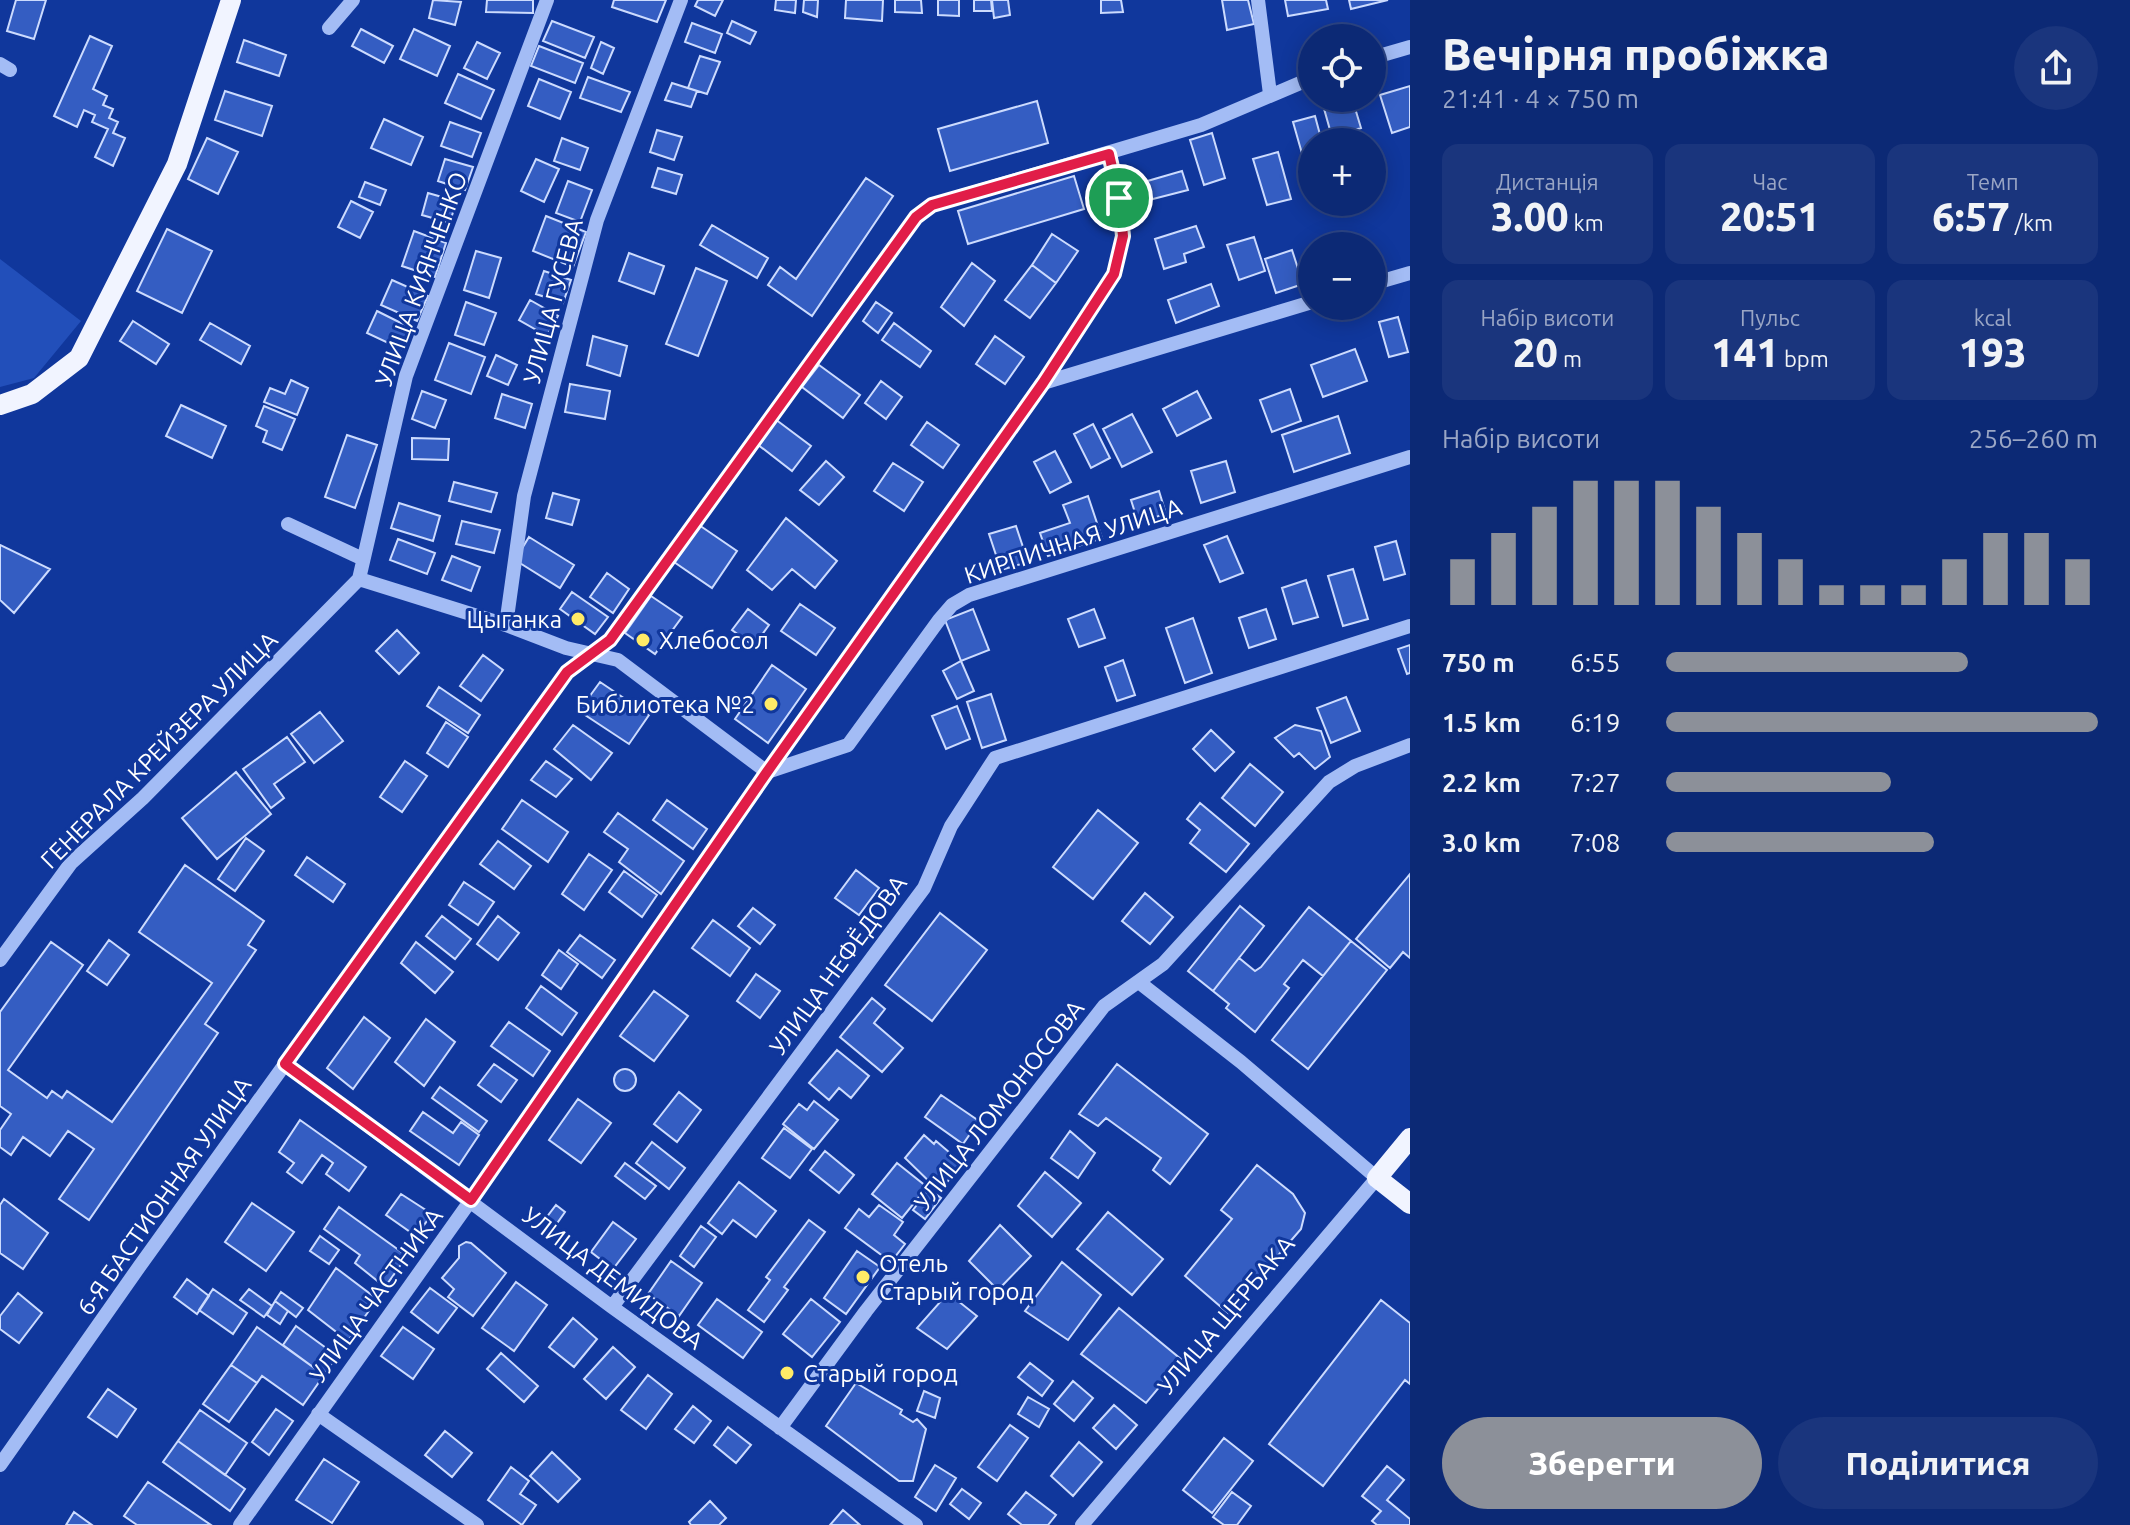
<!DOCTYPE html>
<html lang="uk">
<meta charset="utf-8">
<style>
body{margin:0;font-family:Ubuntu,sans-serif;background:#1a357d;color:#f1f3f6;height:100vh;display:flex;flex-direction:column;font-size:30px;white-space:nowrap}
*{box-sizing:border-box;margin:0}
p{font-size:26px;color:#9aa6c5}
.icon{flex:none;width:44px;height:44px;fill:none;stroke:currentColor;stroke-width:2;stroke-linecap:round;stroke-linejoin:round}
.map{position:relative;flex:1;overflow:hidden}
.side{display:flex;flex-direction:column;background:#0c2975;width:720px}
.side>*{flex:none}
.controls{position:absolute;left:1298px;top:24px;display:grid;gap:16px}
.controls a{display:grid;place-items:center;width:88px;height:88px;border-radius:50%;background:#0c2975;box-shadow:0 4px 20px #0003,0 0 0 2px #2c4587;font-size:40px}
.pin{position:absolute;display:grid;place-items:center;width:68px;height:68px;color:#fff;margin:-34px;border:4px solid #fff;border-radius:50%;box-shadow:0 2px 8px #0007}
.round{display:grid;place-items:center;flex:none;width:84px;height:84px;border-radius:42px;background:#1a357d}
.overview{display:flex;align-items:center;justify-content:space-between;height:136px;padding:0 32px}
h1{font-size:44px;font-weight:800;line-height:60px}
.metrics{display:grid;grid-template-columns:repeat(3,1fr);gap:12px;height:136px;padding:8px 32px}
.metrics div{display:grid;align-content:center;border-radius:16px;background:#1a357d;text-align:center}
.metrics b{font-size:40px;font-weight:800}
.metrics small{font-size:22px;font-weight:400}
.metrics p{font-size:22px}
.chart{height:224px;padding:16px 32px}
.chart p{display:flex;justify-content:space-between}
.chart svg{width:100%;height:144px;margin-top:8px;stroke:#8c9099;stroke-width:6}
.cta{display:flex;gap:16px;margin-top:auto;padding:16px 32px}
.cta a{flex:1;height:92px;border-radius:48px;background:#8c9099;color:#fff;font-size:32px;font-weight:800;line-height:92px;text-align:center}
.cta a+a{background:#1a357d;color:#f1f3f6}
ul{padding:0 32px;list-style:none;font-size:26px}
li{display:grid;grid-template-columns:128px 96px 1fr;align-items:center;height:60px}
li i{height:20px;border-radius:10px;background:#8c9099}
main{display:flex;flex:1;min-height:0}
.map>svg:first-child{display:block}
.green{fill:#224fba}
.building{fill:#345dc2;stroke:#ccdbfe;stroke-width:2}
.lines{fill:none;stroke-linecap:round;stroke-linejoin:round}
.minor{stroke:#a3bcf5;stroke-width:14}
.major{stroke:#f1f4ff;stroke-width:20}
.route-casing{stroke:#fff;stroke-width:16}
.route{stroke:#e11d48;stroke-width:10}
.poi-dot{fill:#ffeb67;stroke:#10379c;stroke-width:3}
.labels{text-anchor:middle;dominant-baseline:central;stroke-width:6;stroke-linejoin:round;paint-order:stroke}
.street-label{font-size:24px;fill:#fff;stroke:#10379c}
.poi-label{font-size:24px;fill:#fff;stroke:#10379c;text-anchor:start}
</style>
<main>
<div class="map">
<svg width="1410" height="1525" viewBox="0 0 1410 1525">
<rect width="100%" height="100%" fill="#10379c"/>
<path class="green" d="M0 259 81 321 34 378 0 387Z"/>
<path class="building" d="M16 0H46L34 39 7 31Z
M433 0 461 2 455 25 429 18Z
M487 0H533V13L486 12Z
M614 0H666L657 22 612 7Z
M698 0H723L715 16 695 6Z
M776 0H796L795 13 775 10Z
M804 0H818L817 17 803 12Z
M846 0H883L882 21 845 18Z
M895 0H921L922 13 895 12Z
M938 0H959V16L938 15Z
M974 0H991L992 11H974Z
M992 0H1008L1010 15 994 18Z
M1101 0H1121L1123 12 1101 13Z
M1222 0H1248L1254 24 1227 30Z
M1285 0H1326L1328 9 1288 16Z
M1349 0H1388L1351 9Z
M552 21 594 37 585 58 543 41Z
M732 21 756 32 750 44 727 33Z
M692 23 722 34 715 53 685 42Z
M361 29 393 46 384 63 352 46Z
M414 29 450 46 437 76 400 59Z
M90 36 112 46 93 89 107 96 103 105 113 109 109 118 118 122 113 133 125 138 113 166 95 157 108 129 92 122 95 115 84 110 77 127 54 116Z
M244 40 286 55 279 76 237 62Z
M477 42 500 53 487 79 464 68Z
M601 42 614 48 603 74 591 68Z
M539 46 583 63 575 83 531 66Z
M700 56 720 62 707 94 688 88Z
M458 74 494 90 481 119 445 103Z
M588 77 630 92 621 112 580 98Z
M539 79 571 92 560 119 528 106Z
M672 83 697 91 691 107 665 100Z
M1410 86V127L1392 133 1380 95Z
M225 91 272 106 262 136 215 120Z
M1321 98H1352L1361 128 1332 137Z
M1037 101 1048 143 950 171 938 129Z
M1315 116 1322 142H1312V162L1305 164 1293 122Z
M384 119 423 137 411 165 371 148Z
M450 122 481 133 472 157 441 146Z
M657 130 682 137 674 160 650 152Z
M1212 133 1225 178 1204 185 1190 140Z
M207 138 238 152 218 194 188 179Z
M562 138 588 148 580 170 554 161Z
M1278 152 1291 199 1267 205 1253 159Z
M445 159 473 167 465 190 438 181Z
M536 159 559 169 544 202 521 191Z
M658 168 682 175 676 194 652 187Z
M1182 171 1188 190 1149 200 1144 182Z
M1074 176 1084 209 968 244 958 211Z
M866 178 893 196 812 316 768 285 780 267 796 279Z
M568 181 592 190 580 222 556 213Z
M365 182 386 190 380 205 359 197Z
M428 193 456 201 450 223 422 215Z
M351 201 373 212 360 238 338 227Z
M546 216 586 232 573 267 533 251Z
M712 225 768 258 757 278 700 245Z
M1196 226 1204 247 1184 254 1186 262 1164 269 1155 239Z
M167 229 212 251 182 313 137 291Z
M414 231 446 243 435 277 402 266Z
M1052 234 1078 251 1056 283 1032 265Z
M1348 236 1351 246H1312Z
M1254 237 1265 271 1239 280 1227 245Z
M1292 250 1303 284 1276 293 1265 259Z
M476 251 501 258 489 298 464 290Z
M629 253 664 266 654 294 619 281Z
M972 263 995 281 964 326 941 307Z
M1032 265 1056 283 1030 318 1005 300Z
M696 268 727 281 698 356 666 344Z
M544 271 571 280 563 303 536 294Z
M392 280 428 296 417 321 381 305Z
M1211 284 1219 306 1176 323 1168 300Z
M530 300 558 316 547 336 519 320Z
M466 302 496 313 484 345 455 335Z
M876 302 892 313 878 333 863 321Z
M377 311 411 328 401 349 367 333Z
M1398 317 1408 352 1389 357 1379 322Z
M133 321 169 344 156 364 120 341Z
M210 323 250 346 241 364 200 340Z
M894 323 931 351 920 367 882 340Z
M593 336 627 346 620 376 587 365Z
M995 336 1024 357 1005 384 976 364Z
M449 343 485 357 471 394 435 380Z
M1355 349 1367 381 1323 397 1311 365Z
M496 355 517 365 508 385 487 376Z
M819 365 860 395 843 418 802 387Z
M291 380 308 388 297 415 264 402 270 388 285 394Z
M881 381 902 397 886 419 865 403Z
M570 384 610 391 605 419 565 412Z
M1290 389 1301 421 1272 432 1260 400Z
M422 391 446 400 435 428 412 419Z
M1197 391 1211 418 1177 436 1163 409Z
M502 394 532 404 525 428 495 418Z
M181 405 226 426 212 458 166 436Z
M264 406 295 419 282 450 263 442 267 431 256 426Z
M1132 414 1152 452 1122 467 1103 429Z
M1338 416 1350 453 1294 472 1282 435Z
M775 419 811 446 792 471 757 444Z
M927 422 959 445 943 468 911 445Z
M1093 424 1110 458 1091 468 1074 434Z
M347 435 377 445 355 508 325 497Z
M412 438 449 439 448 460 412 459Z
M1055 451 1071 482 1050 493 1034 462Z
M826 461 844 477 819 505 800 490Z
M1226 461 1235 492 1201 503 1191 471Z
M893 463 923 482 904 511 874 491Z
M454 482 497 493 491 512 449 501Z
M1159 491 1166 514 1138 522 1131 500Z
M553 493 579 500 572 525 546 518Z
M1088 496 1102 538 1048 556 1040 533 1070 523 1063 505Z
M399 503 440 516 433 541 391 528Z
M786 518 837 561 815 588 792 569 772 590 747 570Z
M462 521 500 530 494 553 456 544Z
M699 525 737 551 712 588 674 562Z
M1016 526 1028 562 1001 570 989 534Z
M1227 536 1243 573 1220 582 1204 545Z
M529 537 574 565 560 588 515 560Z
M398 539 435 553 427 574 390 560Z
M1396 541 1405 574 1384 580 1375 547Z
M0 545 50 569 14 613 0 600Z
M452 556 480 567 471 591 442 580Z
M1353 569 1368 619 1343 626 1328 576Z
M607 573 629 589 613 613 590 597Z
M1306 580 1318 617 1293 624 1282 588Z
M572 592 608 617 595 634 560 609Z
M651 596 682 617 655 654 625 633Z
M800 604 835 628 816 655 781 631Z
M748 609 769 625 754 646 732 630Z
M973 609 989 650 961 661 945 620Z
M1094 609 1105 638 1079 647 1068 619Z
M1266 609 1276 639 1249 648 1239 618Z
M1193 618 1212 673 1185 683 1166 628Z
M397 630 419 653 399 674 376 651Z
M1410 645V673L1407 674 1398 649Z
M483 655 503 670 481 701 460 686Z
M1123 660 1135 695 1117 701 1105 667Z
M961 661 974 691 957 699 943 671Z
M772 665 806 689 768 743 735 719Z
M600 682 649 715 629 744 579 711Z
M439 687 480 715 468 733 427 706Z
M991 694 1006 740 982 748 967 702Z
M1346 697 1360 731 1331 743 1317 708Z
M957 706 970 739 946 749 932 716Z
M320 712 343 741 314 763 291 734Z
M446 722 468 737 448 767 427 753Z
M573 725 612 753 591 780 554 749Z
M1295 725 1321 731 1330 757 1315 769 1299 753 1294 757 1275 738Z
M1211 730 1234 752 1215 771 1193 749Z
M287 737 305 762 274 784 284 798 271 808 243 769Z
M405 761 427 776 402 812 380 797Z
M546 761 572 779 556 797 531 780Z
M1250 764 1283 792 1255 826 1222 798Z
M236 772 271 814 217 859 182 818Z
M522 800 568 832 548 862 502 829Z
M667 800 707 829 693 849 653 820Z
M1200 803 1249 844 1226 872 1190 843 1200 830 1187 819Z
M1098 810 1138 843 1093 899 1053 867Z
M618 813 684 861 661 894 619 862 628 849 604 832Z
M246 838 264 851 235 891 218 879Z
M498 841 531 866 514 889 480 864Z
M589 854 612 870 584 910 562 894Z
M307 857 345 884 333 902 295 875Z
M185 865 264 921 248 945 256 950 205 1024 218 1033 89 1220 59 1199 94 1149 68 1131 50 1156 23 1137 11 1155 0 1147V1130L11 1114 0 1106V1012L51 942 83 965 8 1070 47 1098 52 1091 62 1098 67 1091 112 1122 212 983 139 932Z
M856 870 879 888 859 915 835 898Z
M624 871 657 895 642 917 609 892Z
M1410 874V958L1403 952 1390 968 1356 939Z
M464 882 494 902 478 925 449 905Z
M1145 893 1173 917 1150 944 1122 921Z
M1240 906 1264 926 1213 991 1188 971Z
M1309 907 1351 941 1323 976 1303 960 1284 984 1289 988 1255 1032 1226 1008 1229 1004 1213 991 1239 958 1255 971 1261 967Z
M753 908 775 925 760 944 738 926Z
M940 913 987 950 932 1021 885 985Z
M442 916 471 939 455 959 426 936Z
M498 916 519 933 498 960 477 944Z
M713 920 750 948 730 976 692 948Z
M580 935 615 960 602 978 567 952Z
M109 940 129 955 107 985 87 971Z
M1351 941 1387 970 1308 1069 1272 1040Z
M416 942 453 972 435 993 401 963Z
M559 950 578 964 561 989 542 975Z
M756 974 780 991 760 1018 737 1001Z
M541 986 577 1013 562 1035 526 1008Z
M654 991 688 1016 654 1061 620 1036Z
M872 998 885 1009 874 1023 903 1048 882 1072 840 1037Z
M364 1017 390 1038 353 1089 327 1068Z
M426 1019 455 1042 424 1086 395 1062Z
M509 1022 550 1051 533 1076 491 1046Z
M837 1050 869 1076 851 1098 839 1088 829 1100 809 1083Z
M494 1064 517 1080 501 1102 478 1085Z
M1117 1064 1208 1134 1170 1184 1153 1170 1161 1158 1106 1118 1098 1126 1079 1114Z
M614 1080a11 11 0 1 1 22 0a11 11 0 1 1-22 0Z
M440 1087 487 1121 479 1132 432 1098Z
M679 1092 701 1110 677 1142 654 1124Z
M941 1095 979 1121 963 1144 925 1117Z
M578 1099 611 1123 581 1163 549 1140Z
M814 1101 838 1120 814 1149 783 1124 799 1104 807 1110Z
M423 1112 453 1133 461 1122 479 1135 459 1165 410 1131Z
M300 1120 366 1167 349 1191 326 1174 333 1163 322 1155 302 1183 287 1172 294 1163 279 1152Z
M784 1128 812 1149 790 1178 762 1158Z
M1070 1131 1095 1153 1078 1178 1051 1158Z
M924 1135 934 1144 936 1141 963 1164 939 1191 905 1158Z
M652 1142 685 1168 669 1189 636 1163Z
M825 1151 854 1175 839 1193 810 1170Z
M625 1163 656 1186 645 1199 615 1176Z
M897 1163 927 1187 902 1218 872 1194Z
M1257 1165 1293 1194 1305 1213 1301 1229 1228 1313 1185 1276 1232 1219 1221 1210Z
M1045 1172 1081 1203 1052 1237 1018 1206Z
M739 1182 776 1211 756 1237 733 1220 722 1234 708 1223Z
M929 1189 941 1198 925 1219 913 1210Z
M401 1194 432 1214 416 1236 386 1215Z
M4 1199 48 1233 23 1269 0 1253V1205Z
M252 1203 294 1232 266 1271 225 1242Z
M556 1205 565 1212 553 1229 543 1222Z
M879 1205 903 1222 894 1235 905 1244 891 1262 845 1228 859 1209 869 1217Z
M339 1207 407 1256 385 1287 355 1263 360 1255 324 1229Z
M1108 1212 1163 1259 1132 1295 1077 1249Z
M809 1220 825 1232 784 1287 788 1290 764 1322 748 1310 770 1280 766 1277Z
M613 1222 636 1239 613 1269 591 1252Z
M1000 1225 1031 1256 998 1290 969 1261Z
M701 1226 716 1237 694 1267 680 1256Z
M320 1236 339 1250 329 1264 310 1251Z
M466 1242 471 1243 506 1273 473 1316 448 1297 454 1289 442 1278 459 1258V1246Z
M857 1251 880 1267 846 1314 824 1298Z
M671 1261 702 1283 679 1316 648 1294Z
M1062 1262 1101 1295 1068 1340 1025 1311Z
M336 1268 377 1299 348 1341 308 1310Z
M187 1279 209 1296 197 1314 174 1297Z
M516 1282 547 1305 514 1351 482 1328Z
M430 1288 457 1308 438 1333 411 1312Z
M213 1289 247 1313 233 1334 199 1310Z
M249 1289 272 1306 264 1317 240 1300Z
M281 1292 303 1308 296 1317 275 1301Z
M18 1293 42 1313 19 1343 0 1329V1316Z
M948 1293 977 1316 947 1349 917 1328Z
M717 1299 762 1332 743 1358 698 1325Z
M811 1299 840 1322 812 1357 783 1334Z
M1381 1300 1410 1323V1384L1405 1380 1323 1486 1269 1444Z
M275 1301 288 1311 280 1324 267 1315Z
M1119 1308 1182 1360 1146 1403 1081 1354Z
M573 1318 597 1339 574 1367 549 1347Z
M296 1326 337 1356 324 1375 283 1345Z
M257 1327 324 1375 303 1405 262 1376 257 1383 231 1365Z
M403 1327 434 1349 413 1379 381 1356Z
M613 1347 635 1367 606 1399 584 1379Z
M501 1353 538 1386 524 1402 487 1369Z
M1030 1363 1053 1381 1042 1396 1018 1377Z
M231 1365 257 1383 229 1422 203 1404Z
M648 1375 672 1394 646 1429 621 1410Z
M1073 1381 1093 1398 1074 1421 1054 1404Z
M856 1383 902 1410 900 1414 913 1422 917 1419 926 1429 913 1481H899L826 1426Z
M108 1389 136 1409 117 1437 88 1417Z
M924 1391 940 1398 935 1418 917 1411Z
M1028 1397 1049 1409 1039 1427 1018 1414Z
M1114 1405 1137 1425 1116 1449 1093 1428Z
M693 1406 711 1421 694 1443 675 1429Z
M276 1409 293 1421 269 1455 252 1442Z
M200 1410 247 1443 225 1475 178 1441Z
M1010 1425 1028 1438 997 1481 978 1467Z
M728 1427 751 1445 736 1463 714 1445Z
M445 1431 472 1453 452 1477 425 1455Z
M1224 1438 1253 1461 1212 1513 1183 1490Z
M178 1441 245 1489 230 1511 163 1462Z
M1079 1442 1102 1462 1073 1496 1051 1476Z
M552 1452 580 1479 558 1502 530 1476Z
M324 1459 359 1482 332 1523 296 1500Z
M935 1465 956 1478 936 1511 915 1497Z
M1387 1466 1404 1480 1387 1500 1410 1519V1525H1377L1372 1521 1381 1511 1362 1496Z
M511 1467 529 1481 520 1494 536 1505 522 1525 488 1500Z
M148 1482 211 1525H137L124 1516Z
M962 1489 981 1503 969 1519 950 1504Z
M1026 1492 1056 1515 1048 1525H1022L1008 1514Z
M1232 1492 1251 1506 1237 1525H1224L1213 1517Z
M710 1501 726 1518 719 1525H691L689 1522Z
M843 1510 860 1525H830Z
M74 1512 92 1525H66Z"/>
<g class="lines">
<path class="minor" d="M1258 0 1270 94
M329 28 353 0
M1372 58 1410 47
M0 64 10 70
M1372 284 1410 273
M1043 383 1312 302
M288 524 363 559
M359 579 506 625 566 648 618 660 767 772 848 745 939 620 952 605 969 595 1410 457
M359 579 406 376 547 0
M506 625 524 496 597 220 681 0
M0 960 71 863 143 798 359 579
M285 1064 612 1307 916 1525
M612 1307 924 888 951 826 995 758 1410 626
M318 1414 477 1525
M780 1428 866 1311 1104 1006 1163 964 1329 782 1355 766 1410 745
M0 1465 139 1267 567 672 610 640 916 217 932 205 1201 125 1312 78
M240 1525 471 1200 767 772 1043 383 1114 274 1123 236 1119 198 1109 154
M1082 1525 1377 1178 1241 1062 1140 983"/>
<path class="major" d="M0 405 32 394 79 358 177 164 231 0
M1410 1138 1377 1178 1410 1204"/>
</g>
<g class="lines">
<defs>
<path id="route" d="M1109 154 1119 198 1123 236 1114 274 1043 383 767 772 471 1200 285 1064 567 672 610 640 916 217 932 205Z"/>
</defs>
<use href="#route" class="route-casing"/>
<use href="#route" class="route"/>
</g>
<g class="poi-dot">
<circle cx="578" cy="619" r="8"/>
<circle cx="643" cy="640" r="8"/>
<circle cx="771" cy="704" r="8"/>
<circle cx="863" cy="1277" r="8"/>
<circle cx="787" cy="1373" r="8"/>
</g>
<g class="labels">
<g class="street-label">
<text transform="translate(421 279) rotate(-70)">УЛИЦА КИЯНЧЕНКО</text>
<text transform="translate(553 301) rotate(-75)">УЛИЦА ГУСЕВА</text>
<text transform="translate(1073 541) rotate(-18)">КИРПИЧНАЯ УЛИЦА</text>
<text transform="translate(159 750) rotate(-45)">ГЕНЕРАЛА КРЕЙЗЕРА УЛИЦА</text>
<text transform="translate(838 965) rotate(-54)">УЛИЦА НЕФЁДОВА</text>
<text transform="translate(999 1105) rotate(-52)">УЛИЦА ЛОМОНОСОВА</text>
<text transform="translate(164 1196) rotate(-55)">6-Я БАСТИОННАЯ УЛИЦА</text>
<text transform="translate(613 1278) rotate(37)">УЛИЦА ДЕМИДОВА</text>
<text transform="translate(376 1295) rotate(-54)">УЛИЦА ЧАСТНИКА</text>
<text transform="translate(1226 1315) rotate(-50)">УЛИЦА ЩЕРБАКА</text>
</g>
<g class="poi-label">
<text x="562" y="619" text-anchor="end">Цыганка</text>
<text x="659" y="640">Хлебосол</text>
<text x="755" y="704" text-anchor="end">Библиотека №2</text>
<text x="879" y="1263">Отель<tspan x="879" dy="28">Старый город</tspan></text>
<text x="803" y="1373">Старый город</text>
</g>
</g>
</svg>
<div class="controls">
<a><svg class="icon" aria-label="locate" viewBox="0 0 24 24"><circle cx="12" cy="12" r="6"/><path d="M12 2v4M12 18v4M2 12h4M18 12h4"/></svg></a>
<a>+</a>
<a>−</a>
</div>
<div class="pin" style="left:1119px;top:198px;background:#1e9e55"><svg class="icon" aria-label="arrive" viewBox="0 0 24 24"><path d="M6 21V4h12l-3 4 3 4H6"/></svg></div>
</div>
<section class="side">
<div class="overview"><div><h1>Вечірня пробіжка</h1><p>21:41 · 4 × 750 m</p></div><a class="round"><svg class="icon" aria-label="share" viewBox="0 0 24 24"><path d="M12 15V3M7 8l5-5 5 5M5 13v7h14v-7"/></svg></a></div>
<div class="metrics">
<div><p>Дистанція</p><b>3.00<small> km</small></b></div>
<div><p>Час</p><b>20:51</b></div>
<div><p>Темп</p><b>6:57<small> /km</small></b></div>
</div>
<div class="metrics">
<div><p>Набір висоти</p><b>20<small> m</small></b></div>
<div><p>Пульс</p><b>141<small> bpm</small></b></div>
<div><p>kcal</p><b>193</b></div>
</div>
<div class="chart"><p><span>Набір висоти</span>256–260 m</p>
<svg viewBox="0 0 160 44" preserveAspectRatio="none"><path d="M5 44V30M15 44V22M25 44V14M35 44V6M45 44V6M55 44V6M65 44V14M75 44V22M85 44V30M95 44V38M105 44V38M115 44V38M125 44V30M135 44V22M145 44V22M155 44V30"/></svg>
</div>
<ul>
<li><b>750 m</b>6:55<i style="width:70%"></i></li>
<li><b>1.5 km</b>6:19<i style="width:100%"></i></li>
<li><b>2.2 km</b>7:27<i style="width:52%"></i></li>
<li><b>3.0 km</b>7:08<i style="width:62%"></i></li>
</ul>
<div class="cta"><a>Зберегти</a><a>Поділитися</a></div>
</section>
</main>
